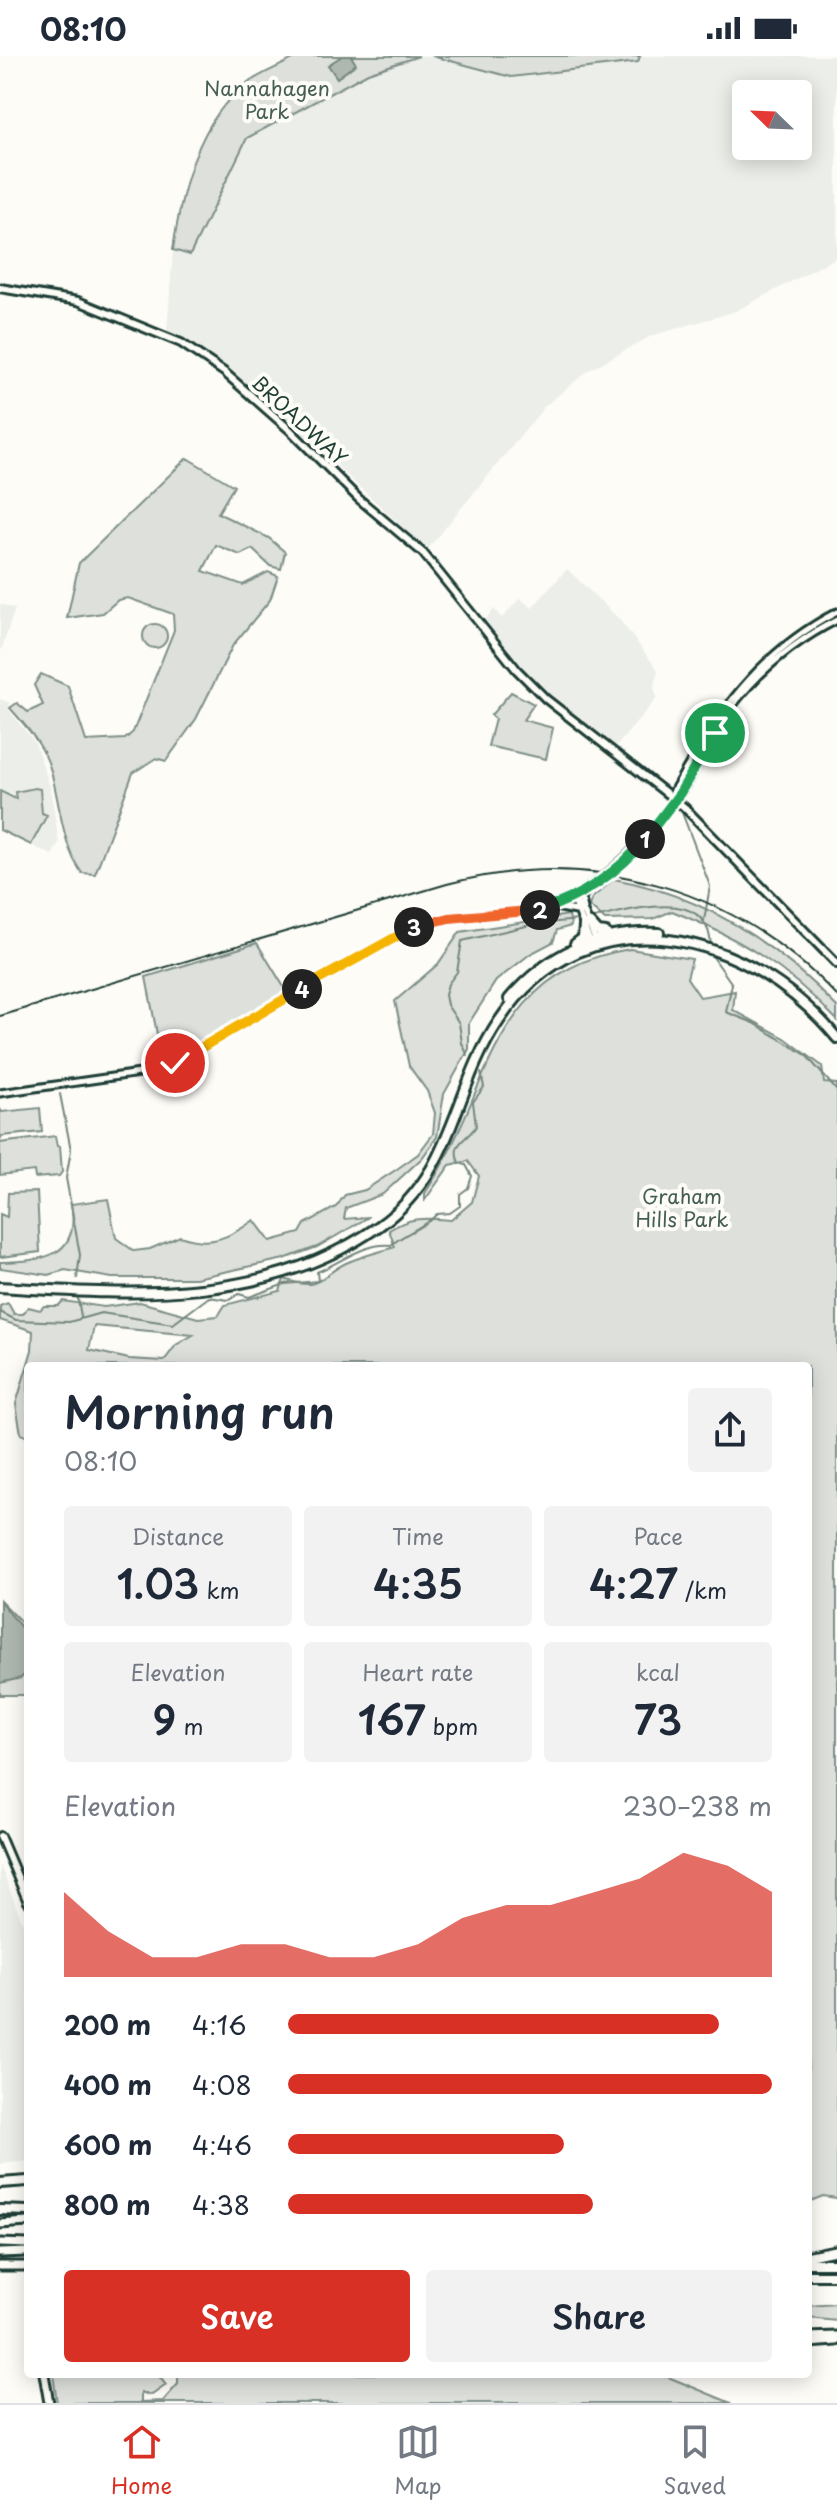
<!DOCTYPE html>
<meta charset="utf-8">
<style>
body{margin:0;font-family:"Playpen Sans",sans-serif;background:#f2f2f3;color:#1f2937;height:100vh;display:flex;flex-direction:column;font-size:30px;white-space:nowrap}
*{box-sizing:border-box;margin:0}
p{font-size:26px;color:#747a83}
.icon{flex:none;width:44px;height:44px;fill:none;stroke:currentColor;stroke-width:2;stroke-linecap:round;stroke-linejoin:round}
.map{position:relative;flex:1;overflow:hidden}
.sheet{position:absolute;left:24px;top:1306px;width:788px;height:1016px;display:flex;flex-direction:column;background:#fff;border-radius:8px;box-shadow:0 4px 20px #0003}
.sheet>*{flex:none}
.needle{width:52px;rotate:293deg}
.fabs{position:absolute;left:732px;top:24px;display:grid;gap:16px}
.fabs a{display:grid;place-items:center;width:80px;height:80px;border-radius:8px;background:#fff;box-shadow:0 4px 20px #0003;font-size:40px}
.pin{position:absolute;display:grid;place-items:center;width:68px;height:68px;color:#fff;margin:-34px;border:4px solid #fff;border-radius:50%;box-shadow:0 2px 8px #0007}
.km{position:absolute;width:40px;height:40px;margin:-20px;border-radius:50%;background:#222;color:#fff;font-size:22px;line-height:40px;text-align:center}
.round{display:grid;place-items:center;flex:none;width:84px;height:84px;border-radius:8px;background:#f2f2f3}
.overview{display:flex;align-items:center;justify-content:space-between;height:136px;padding:0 40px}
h1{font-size:44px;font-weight:600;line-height:60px}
.metrics{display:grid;grid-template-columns:repeat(3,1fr);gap:12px;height:136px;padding:8px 40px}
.metrics div{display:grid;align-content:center;border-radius:8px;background:#f2f2f3;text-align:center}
.metrics b{font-size:40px;font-weight:600}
.metrics small{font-size:22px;font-weight:400}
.metrics p{font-size:22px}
.chart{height:224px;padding:16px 40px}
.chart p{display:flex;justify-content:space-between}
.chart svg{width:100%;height:144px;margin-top:8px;fill:#d93025;opacity:.7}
.button{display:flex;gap:16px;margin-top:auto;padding:16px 40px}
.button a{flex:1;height:92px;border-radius:8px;background:#d93025;color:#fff;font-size:32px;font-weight:600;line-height:92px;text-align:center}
.button a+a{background:#f2f2f3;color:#1f2937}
ul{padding:0 40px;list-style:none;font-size:26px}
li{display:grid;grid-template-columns:128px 96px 1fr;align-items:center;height:60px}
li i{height:20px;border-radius:10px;background:#d93025}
.status{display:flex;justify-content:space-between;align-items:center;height:56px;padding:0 40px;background:#fff;direction:ltr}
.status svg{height:22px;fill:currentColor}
.menu{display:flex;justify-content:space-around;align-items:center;height:112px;border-top:2px solid #e0e1e3;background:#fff;font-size:22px;color:#747a83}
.menu a{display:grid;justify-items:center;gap:4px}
.menu .current{color:#d93025}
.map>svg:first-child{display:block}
.built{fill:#eceee9;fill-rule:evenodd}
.green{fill:#dde0db;stroke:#7e8e88;stroke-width:2;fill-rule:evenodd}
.water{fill:#aeb8b1;stroke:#75877f;stroke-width:2}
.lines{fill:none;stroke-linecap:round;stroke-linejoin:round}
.stream{stroke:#75877f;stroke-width:2}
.tertiary-casing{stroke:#1f3d34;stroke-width:11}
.secondary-casing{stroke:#1f3d34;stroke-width:12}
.primary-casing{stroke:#1f3d34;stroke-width:13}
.trunk-casing{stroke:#1f3d34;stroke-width:14}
.motorway-casing{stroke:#1f3d34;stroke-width:14}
.tertiary{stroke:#fdfcf7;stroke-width:5}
.secondary{stroke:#fdfcf7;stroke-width:6}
.primary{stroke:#fdfcf7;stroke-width:7}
.trunk{stroke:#fdfcf7;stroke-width:8}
.motorway{stroke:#fdfcf7;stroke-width:8}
.rail{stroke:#1f3d34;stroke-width:2}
.split-1-casing{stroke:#fff;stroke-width:16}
.split-2-casing{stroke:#fff;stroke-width:16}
.split-3-casing{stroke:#fff;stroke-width:16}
.split-4-casing{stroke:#fff;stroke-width:16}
.split-5-casing{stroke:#fff;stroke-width:16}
.split-1{stroke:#22a559;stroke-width:10}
.split-2{stroke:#22a559;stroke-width:10}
.split-3{stroke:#f0652b;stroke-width:10}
.split-4{stroke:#f5b400;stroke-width:10}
.split-5{stroke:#f5b400;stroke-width:10}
.labels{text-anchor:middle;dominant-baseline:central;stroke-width:8;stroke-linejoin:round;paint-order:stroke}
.park-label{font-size:20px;fill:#455e55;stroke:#fdfcf7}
.street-label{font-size:20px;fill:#1f3d34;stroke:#fdfcf7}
</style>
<div class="status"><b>08:10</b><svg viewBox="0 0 49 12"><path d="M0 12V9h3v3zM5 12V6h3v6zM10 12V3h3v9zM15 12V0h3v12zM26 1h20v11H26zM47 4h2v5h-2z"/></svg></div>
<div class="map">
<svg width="837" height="2347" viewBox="0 0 837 2347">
<rect width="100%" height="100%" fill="#fdfcf7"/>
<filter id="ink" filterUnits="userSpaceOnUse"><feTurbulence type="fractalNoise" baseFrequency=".0125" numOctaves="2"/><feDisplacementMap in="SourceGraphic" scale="16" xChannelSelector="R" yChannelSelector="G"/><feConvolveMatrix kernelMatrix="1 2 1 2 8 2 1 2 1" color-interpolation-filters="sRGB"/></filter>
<g filter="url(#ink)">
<path class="built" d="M419 0H432L511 21 637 6 640 0H837V201L736 255 651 280 589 314 545 350 427 494 270 347 207 298 167 276 173 194 191 198 247 82 368 17ZM746 38H798V90H746Z
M567 513 619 563 658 614 654 631 657 642 615 692 578 666 539 632 485 564 494 553 502 562 520 542 532 552Z
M0 548 15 553 0 597Z
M0 643 10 647 8 653 35 687 50 730 59 787 52 799 0 775Z
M0 1809 28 1881V2105L0 2108Z"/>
<path class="green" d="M298 0H419L368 17 247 82 190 199 173 194C181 136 197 63 248 27 263 16 282 10 298 0Z
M432 0H640L638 6 511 21Z
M187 402 234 430 218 457 269 482 285 496 281 513 270 510 252 493 240 499 216 489 203 515 243 529 268 516 278 520 270 544 233 589 196 663 166 705 156 702 133 717 95 818 82 817C63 793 59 744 51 715 44 690 27 671 10 652L17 647 28 656 43 649 34 629 41 618 68 630 86 685 125 683 133 676 174 574 173 558 128 542 118 544 103 557 67 562 79 507Z
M143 580a12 12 0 1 1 24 0a12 12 0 1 1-24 0Z
M511 636 534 648 523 664 553 672 546 703 488 690 495 663 491 659Z
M35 732 40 733 42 757 47 759 31 789 0 774V735L16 743 15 736Z
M614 823C703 839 776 887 837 951V964C785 910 742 883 672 855L653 863 605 864 589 850 592 842Z
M569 859 571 870 557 874 553 886 530 898 496 925 469 967V993L444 1038 437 1081 422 1102 383 1138 346 1152 344 1163 369 1161 317 1191 284 1203 196 1222H112L65 1214 49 1219 0 1212V1206C43 1205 81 1201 71 1148L108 1143 116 1182 134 1195 150 1193 180 1180C210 1191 229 1182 254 1164L270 1185 300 1177 305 1168 336 1151 345 1139 365 1134 397 1113 418 1098 433 1078 435 1057 427 1035 409 1010 395 945 438 908 460 876Z
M257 887 287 936 163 1009 146 921Z
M630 893 692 903 687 922 700 941 735 935 733 954 785 982 822 1010 824 1027 837 1028V2142L823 2140 808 2146V1310H28V1381L21 1378 16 1348 32 1294 33 1275 0 1264V1250L8 1247 14 1258H23L28 1251 40 1254 44 1250H58L63 1245 104 1251 140 1246 198 1262 218 1260 225 1249 280 1235 284 1223C322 1236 317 1221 346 1207 361 1200 379 1196 395 1191L389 1174C411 1160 426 1162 451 1164L472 1146 479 1120 468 1105 450 1109 425 1144V1137C491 1040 487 915 630 893ZM94 1270 193 1279 176 1289 164 1305 129 1303 89 1294Z
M40 1052 42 1076 2 1080 0 1085V1053L2 1056Z
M55 1080 57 1090H60L62 1116 59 1120 35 1122 34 1115 0 1119V1087Z
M37 1136 40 1196 0 1201V1158L7 1161 8 1137Z
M0 1544 24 1569H28V1639H0Z
M837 2248V2265L808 2262V2250Z
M53 2318H157L166 2329 152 2339 141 2337V2346L163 2345 178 2328V2318H661L731 2347H57Z"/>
<path class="water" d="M342 0H351L356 8 337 22 328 9Z
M0 1545 28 1580V1615L21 1622 0 1627Z"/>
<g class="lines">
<path class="stream" d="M681 754 710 830 704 865
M589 863C628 856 710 826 711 892
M711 898 732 928 726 956 754 967 806 999 837 1035
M468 1000 462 987 459 967 447 949 445 939 448 928 457 916 462 885 535 868 579 864
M60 1038 71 1094 66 1122 80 1199 77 1222
M78 1243 81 1261
M0 1256 16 1264 69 1266 101 1257 173 1268 209 1241 228 1244 239 1238 249 1241 285 1228 318 1225 317 1216C340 1207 365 1186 391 1189 406 1176 425 1171 437 1158L450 1157 460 1150V1138L468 1132 472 1120 466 1109 459 1107C450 1086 468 1084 476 1070L473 1046 484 1031 481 1017"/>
<defs>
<path id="tertiary" d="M673 742 674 734C716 659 759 596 837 556
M573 841 585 858 596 886
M573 842 591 888
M555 851 576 855
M584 853 582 843 588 832
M0 1037 161 1014 411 872C471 848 529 871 587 832 628 805 651 774 680 737 700 712 711 679 730 653 758 616 795 585 837 564"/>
<path id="secondary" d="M0 232 78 245 181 287 224 316 291 375 359 443 423 497 517 614 546 643 684 751 837 908
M0 1780 28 1846"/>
<path id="primary" d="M0 2168 28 2166
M0 2187 28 2188
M0 2197 28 2196
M0 2210H28
M808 2281 837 2280
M808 2287 837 2285
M44 2318 49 2347"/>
<path id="trunk" d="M590 867 598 876 606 877
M575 888 583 882 584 869
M509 943C548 897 600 874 659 877
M0 1231C131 1239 266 1250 379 1170 455 1117 452 1034 499 965 588 832 750 876 837 982"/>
<path id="motorway" d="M0 2127 28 2125
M0 2154 28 2155
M808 2200 837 2194
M808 2207H837
M808 2219H837"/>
</defs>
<use href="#tertiary" class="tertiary-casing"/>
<use href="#secondary" class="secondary-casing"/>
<use href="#primary" class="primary-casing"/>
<use href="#trunk" class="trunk-casing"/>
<use href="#motorway" class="motorway-casing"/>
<use href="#tertiary" class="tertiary"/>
<use href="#secondary" class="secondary"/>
<use href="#primary" class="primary"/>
<use href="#trunk" class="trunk"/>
<use href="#motorway" class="motorway"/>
<path class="rail" d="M0 960 447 828C592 790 734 831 837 940"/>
</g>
</g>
<g class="lines" filter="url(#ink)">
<defs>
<path id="split-1" d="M645 783 680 737 715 677"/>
<path id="split-2" d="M540 854C579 843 621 815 645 783"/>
<path id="split-3" d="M414 871 449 862 540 854"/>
<path id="split-4" d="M302 933 414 871"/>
<path id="split-5" d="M175 1007 302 933"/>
</defs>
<use href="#split-1" class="split-1-casing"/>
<use href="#split-2" class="split-2-casing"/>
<use href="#split-3" class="split-3-casing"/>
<use href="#split-4" class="split-4-casing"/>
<use href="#split-5" class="split-5-casing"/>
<use href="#split-1" class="split-1"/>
<use href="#split-2" class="split-2"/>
<use href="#split-3" class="split-3"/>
<use href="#split-4" class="split-4"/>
<use href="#split-5" class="split-5"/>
</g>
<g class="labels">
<g class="park-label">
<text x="267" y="32">Nannahagen<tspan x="267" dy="23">Park</tspan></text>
<text x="682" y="1140">Graham<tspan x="682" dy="23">Hills Park</tspan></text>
</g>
<g class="street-label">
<text transform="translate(300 364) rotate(43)">BROADWAY</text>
</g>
</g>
</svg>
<div class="fabs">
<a><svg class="needle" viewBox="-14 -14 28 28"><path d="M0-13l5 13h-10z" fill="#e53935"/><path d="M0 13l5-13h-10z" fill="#747a83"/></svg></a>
</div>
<div class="pin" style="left:715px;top:677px;background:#1e9e55"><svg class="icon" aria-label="arrive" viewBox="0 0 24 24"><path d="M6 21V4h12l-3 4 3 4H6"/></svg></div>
<div class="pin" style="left:175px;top:1007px;background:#d93025"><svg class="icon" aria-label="check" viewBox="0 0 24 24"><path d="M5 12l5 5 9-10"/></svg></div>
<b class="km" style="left:645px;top:783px">1</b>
<b class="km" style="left:540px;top:854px">2</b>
<b class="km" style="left:414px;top:871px">3</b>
<b class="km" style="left:302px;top:933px">4</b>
<section class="sheet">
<div class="overview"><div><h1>Morning run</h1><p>08:10</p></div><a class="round"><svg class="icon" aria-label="share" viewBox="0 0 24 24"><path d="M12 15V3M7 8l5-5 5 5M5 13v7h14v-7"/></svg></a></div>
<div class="metrics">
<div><p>Distance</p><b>1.03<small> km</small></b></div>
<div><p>Time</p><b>4:35</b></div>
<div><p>Pace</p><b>4:27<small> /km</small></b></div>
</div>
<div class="metrics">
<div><p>Elevation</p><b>9<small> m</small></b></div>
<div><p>Heart rate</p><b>167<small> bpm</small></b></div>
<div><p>kcal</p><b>73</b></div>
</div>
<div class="chart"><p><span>Elevation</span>230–238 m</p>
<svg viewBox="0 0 160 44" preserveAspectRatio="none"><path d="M0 44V18L10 30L20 38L30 38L40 34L50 34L60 38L70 38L80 34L90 26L100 22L110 22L120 18L130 14L140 6L150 10L160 18V44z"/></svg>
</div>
<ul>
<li><b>200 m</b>4:16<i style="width:89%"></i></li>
<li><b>400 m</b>4:08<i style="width:100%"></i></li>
<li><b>600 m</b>4:46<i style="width:57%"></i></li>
<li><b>800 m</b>4:38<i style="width:63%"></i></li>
</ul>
<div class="button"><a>Save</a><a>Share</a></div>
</section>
</div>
<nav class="menu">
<a class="current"><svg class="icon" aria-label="home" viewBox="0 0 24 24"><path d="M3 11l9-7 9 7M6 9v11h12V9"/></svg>Home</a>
<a><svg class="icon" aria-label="map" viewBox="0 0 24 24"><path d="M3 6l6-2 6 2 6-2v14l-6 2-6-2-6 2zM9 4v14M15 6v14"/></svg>Map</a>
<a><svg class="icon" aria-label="saved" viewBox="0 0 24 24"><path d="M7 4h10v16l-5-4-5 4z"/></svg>Saved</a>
</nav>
